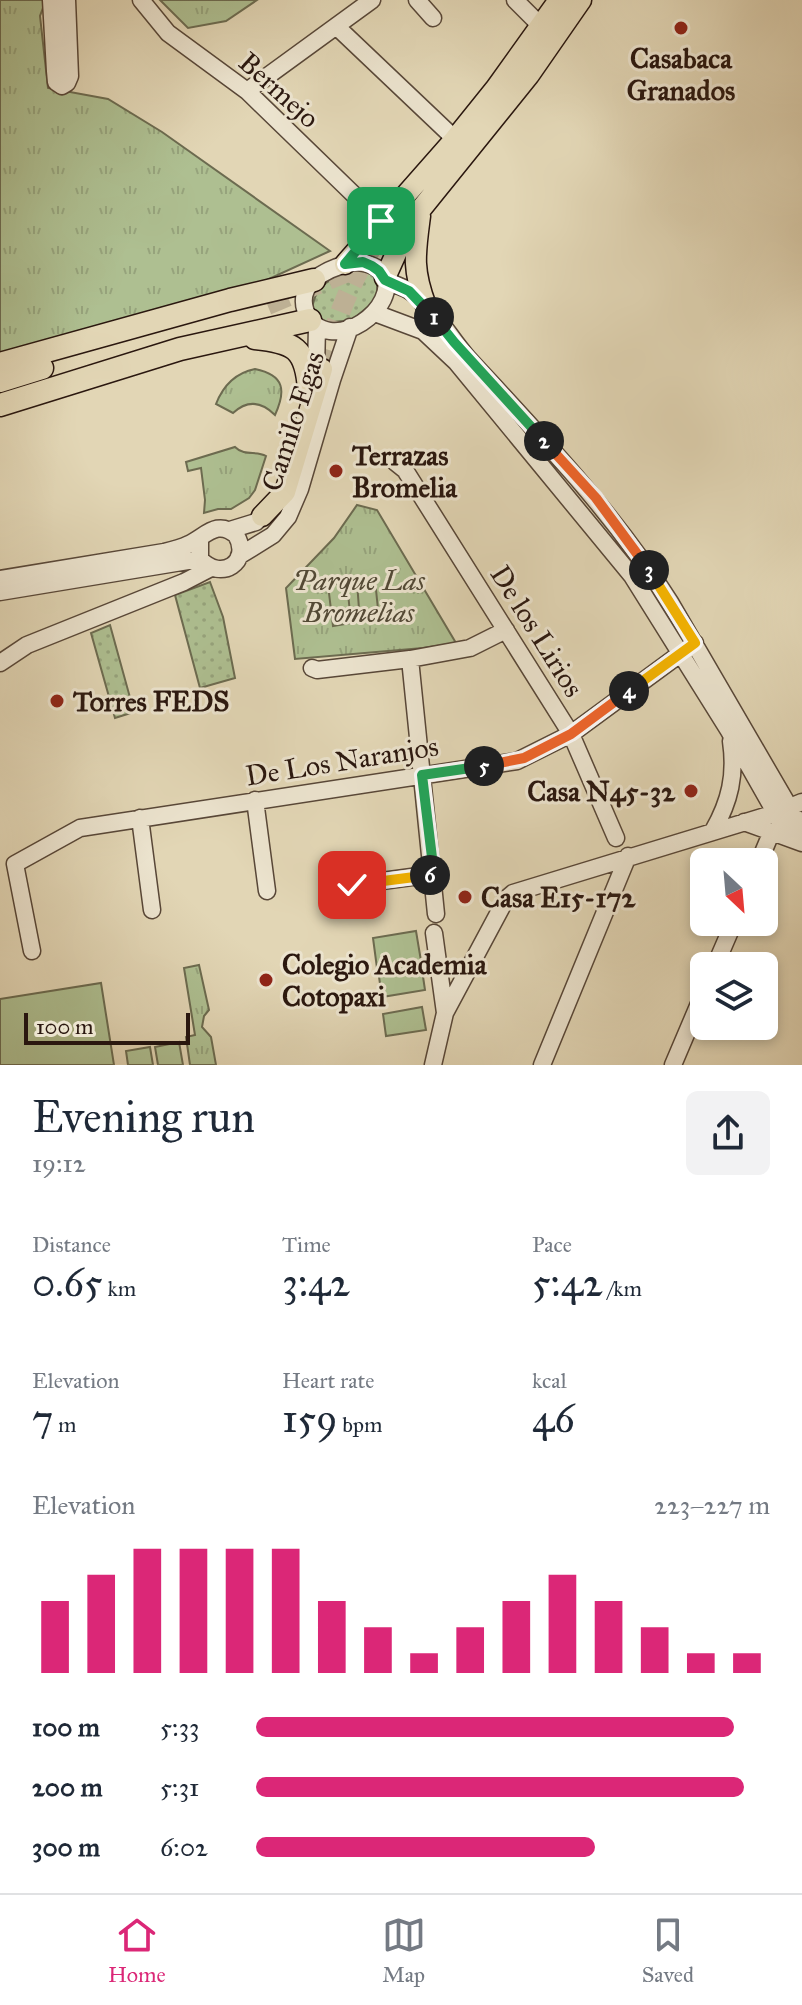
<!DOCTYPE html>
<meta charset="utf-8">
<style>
body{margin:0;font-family:"IM FELL Great Primer",serif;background:#f2f2f3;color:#1f2937;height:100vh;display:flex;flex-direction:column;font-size:30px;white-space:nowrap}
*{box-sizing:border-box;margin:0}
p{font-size:26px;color:#747a83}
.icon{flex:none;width:44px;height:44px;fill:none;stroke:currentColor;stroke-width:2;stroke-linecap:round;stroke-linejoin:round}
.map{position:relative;height:1065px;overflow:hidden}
.panel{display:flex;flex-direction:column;background:#fff;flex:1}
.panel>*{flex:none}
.needle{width:52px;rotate:154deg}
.tools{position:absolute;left:690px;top:848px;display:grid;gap:16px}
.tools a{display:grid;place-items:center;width:88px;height:88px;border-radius:12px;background:#fff;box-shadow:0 4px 12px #0003;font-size:40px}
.scale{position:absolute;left:24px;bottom:20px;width:166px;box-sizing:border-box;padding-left:8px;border:4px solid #2a170f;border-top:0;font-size:22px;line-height:28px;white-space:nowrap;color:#2a170f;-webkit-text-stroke:6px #ece4cf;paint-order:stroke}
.pin{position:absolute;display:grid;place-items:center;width:68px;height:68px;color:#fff;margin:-34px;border-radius:16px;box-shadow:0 4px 12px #0006}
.km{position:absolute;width:40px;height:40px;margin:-20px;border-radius:50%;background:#222;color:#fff;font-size:22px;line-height:40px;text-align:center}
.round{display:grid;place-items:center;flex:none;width:84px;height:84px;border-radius:12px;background:#f2f2f3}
.head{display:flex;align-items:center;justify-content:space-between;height:136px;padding:0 32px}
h1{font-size:44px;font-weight:600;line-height:60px}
.stats{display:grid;grid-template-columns:repeat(3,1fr);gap:12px;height:136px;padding:8px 32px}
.stats div{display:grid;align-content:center}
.stats b{font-size:40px;font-weight:600}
.stats small{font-size:22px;font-weight:400}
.stats p{font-size:22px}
.chart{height:224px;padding:16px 32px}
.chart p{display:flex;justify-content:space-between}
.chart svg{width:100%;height:144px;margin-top:8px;stroke:#db2777;stroke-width:6}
ul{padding:0 32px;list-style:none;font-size:26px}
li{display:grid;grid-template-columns:128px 96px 1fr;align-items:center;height:60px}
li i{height:20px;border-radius:10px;background:#db2777}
.menu{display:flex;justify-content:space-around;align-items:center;height:112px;border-top:2px solid #e0e1e3;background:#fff;font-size:22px;color:#747a83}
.menu a{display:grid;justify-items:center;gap:4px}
.menu .active{color:#db2777}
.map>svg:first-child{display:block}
.grass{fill:url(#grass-dots);stroke:#6c6b50;stroke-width:2}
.park{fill:url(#park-tufts);stroke:#6c6b50;stroke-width:2}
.garden{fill:#aebf91;stroke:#6c6b50;stroke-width:2}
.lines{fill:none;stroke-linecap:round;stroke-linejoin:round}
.major-tunnel{stroke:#bdb094;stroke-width:20;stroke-dasharray:20 10;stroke-linecap:butt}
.highway-tunnel{stroke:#bdb094;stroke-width:22;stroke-dasharray:22 11;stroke-linecap:butt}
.minor-casing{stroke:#584738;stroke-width:19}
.major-casing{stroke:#2a170f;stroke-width:23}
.highway-casing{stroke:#2a170f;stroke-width:25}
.minor{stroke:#ece4cf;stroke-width:16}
.major{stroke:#e2d6b5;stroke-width:20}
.highway{stroke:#e2d6b5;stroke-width:22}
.split-1-casing{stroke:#fff;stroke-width:16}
.split-2-casing{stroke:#fff;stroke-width:16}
.split-3-casing{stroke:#fff;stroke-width:16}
.split-4-casing{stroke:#fff;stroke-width:16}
.split-5-casing{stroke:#fff;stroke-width:16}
.split-6-casing{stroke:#fff;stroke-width:16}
.split-7-casing{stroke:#fff;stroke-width:16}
.split-1{stroke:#22a559;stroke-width:10}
.split-2{stroke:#22a559;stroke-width:10}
.split-3{stroke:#f0652b;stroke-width:10}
.split-4{stroke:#f5b400;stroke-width:10}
.split-5{stroke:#f0652b;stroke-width:10}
.split-6{stroke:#22a559;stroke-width:10}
.split-7{stroke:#f5b400;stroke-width:10}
.poi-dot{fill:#8f2418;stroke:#ece4cf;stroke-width:3}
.labels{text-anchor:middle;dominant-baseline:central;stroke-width:6;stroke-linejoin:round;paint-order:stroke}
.poi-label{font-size:28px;font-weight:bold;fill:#2a170f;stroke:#ece4cf;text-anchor:start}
.street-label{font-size:28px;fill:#2a170f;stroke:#ece4cf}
.park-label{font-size:28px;font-style:italic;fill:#524936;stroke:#ece4cf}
</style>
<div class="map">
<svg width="802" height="1065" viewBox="0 0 802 1065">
<defs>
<pattern id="grass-dots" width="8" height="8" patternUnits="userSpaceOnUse" patternTransform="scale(2)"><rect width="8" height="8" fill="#aebf91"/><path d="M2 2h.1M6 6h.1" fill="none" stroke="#96a37c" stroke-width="1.8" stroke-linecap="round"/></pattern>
<pattern id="park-tufts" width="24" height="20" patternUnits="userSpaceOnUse" patternTransform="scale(2)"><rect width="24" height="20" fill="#aebf91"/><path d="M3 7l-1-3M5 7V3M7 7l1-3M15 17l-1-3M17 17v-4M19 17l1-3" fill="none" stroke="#96a37c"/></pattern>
</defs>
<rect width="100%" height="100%" fill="#e2d6b5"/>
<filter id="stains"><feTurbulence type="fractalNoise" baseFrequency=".0025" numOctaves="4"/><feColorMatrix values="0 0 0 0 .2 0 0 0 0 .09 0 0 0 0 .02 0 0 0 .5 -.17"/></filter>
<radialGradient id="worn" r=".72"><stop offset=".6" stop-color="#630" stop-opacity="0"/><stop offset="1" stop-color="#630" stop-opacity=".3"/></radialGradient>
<path class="grass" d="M360 270C378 274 379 283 376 300L352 320 324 323 312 313C312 285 334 274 360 270Z
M210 582 223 617 235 678 200 688 175 595Z
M110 625 134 712 115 718 91 633Z"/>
<path class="park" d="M0 0H46L40 16 48 88 108 99 162 132 330 251 258 284 0 355Z
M160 0H257L226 21 188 28Z
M255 369C285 375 286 391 275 415 261 401 247 400 233 413L216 404C223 386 235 373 255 369Z
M235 447C245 457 256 450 266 456L255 490 249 498 231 509H218L204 513 205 500 201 468 188 471 186 462Z
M357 505 377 510 456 643 423 648 295 659 286 588 334 538Z
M199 965 209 1010 204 1016 202 1027 211 1037 216 1065H190L186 1037 195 1035 184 968Z"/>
<path class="garden" d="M375 580 379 619 360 622 357 582Z
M347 583 351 623 333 626 328 585Z
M416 931 421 961 377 968 373 938Z
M421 963 425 990 382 997 378 970Z
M101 983 114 1065H0V999Z
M422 1007 426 1030 386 1036 383 1014Z
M179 1042 183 1065H158L155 1047Z
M150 1047 153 1065H128L126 1051Z"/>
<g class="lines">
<path class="major-tunnel" d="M322 369C336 318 353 273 384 230"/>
<path class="highway-tunnel" d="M267 304 362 265"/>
<defs>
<path id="minor" d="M51 0 55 71 56 82 62 86 67 83 70 76 67 0
M141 0 168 33 247 91 381 221
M417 0 433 18
M515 0 541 26
M336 26 455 139
M247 91 372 0
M354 262C418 265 375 336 330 331 306 328 294 297 314 280 324 271 341 265 354 262Z
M385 280C393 284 401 286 408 290 433 305 449 337 468 358 540 436 613 512 670 602L802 829
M375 313 423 331 456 362 632 576 729 731 789 837
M312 380 316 369 317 327
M395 462 405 470 571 734 616 838
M230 530 256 522 269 507
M239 556 273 535 288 517 300 489 332 380 350 327
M0 579 164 552C173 550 181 548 189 544 206 536 217 519 236 535 252 562 221 582 200 559V539
M0 592 200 559
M410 659 436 914
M0 663 27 645 184 582 211 568
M312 668 317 670 410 659 470 648 506 630
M255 800 267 891
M140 818 152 910
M744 822 802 843
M713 831C730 801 736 775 731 741
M759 862 772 831
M352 885 434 874
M434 933 445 1013
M32 951 15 864 80 828 517 761 571 734 695 643
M715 966 734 922
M433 1065 445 1013 506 899 513 893 775 813 802 802
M542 1065 628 856
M673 1065 704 992"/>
<path id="major" d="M420 216C415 254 412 269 426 306
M345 264 455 139 496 88 559 0
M385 278 403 238 421 209 529 75 581 0
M262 516 285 492 322 369"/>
<path id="highway" d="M255 338C294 342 306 348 309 389
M0 364 230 300 314 280
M0 381 42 368
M0 405 180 349 310 320"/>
</defs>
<use href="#minor" class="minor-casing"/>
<use href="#major" class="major-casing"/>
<use href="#highway" class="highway-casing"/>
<use href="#minor" class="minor"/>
<use href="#major" class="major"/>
<use href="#highway" class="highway"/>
</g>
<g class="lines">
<defs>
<path id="split-1" d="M381 221 345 264 363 262 372 266 379 271 385 280 409 291 434 317"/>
<path id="split-2" d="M434 317 454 342 544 441"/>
<path id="split-3" d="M544 441 596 498 649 570"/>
<path id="split-4" d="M629 691 695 643 649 570"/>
<path id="split-5" d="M484 766 524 758 571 734 629 691"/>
<path id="split-6" d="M430 875 434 874 422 775 484 766"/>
<path id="split-7" d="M352 885 430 875"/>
</defs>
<use href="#split-1" class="split-1-casing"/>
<use href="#split-2" class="split-2-casing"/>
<use href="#split-3" class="split-3-casing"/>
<use href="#split-4" class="split-4-casing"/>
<use href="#split-5" class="split-5-casing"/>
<use href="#split-6" class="split-6-casing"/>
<use href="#split-7" class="split-7-casing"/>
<use href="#split-1" class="split-1"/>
<use href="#split-2" class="split-2"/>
<use href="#split-3" class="split-3"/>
<use href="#split-4" class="split-4"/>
<use href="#split-5" class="split-5"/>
<use href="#split-6" class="split-6"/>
<use href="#split-7" class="split-7"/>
</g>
<g class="poi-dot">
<circle cx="681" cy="28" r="8"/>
<circle cx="336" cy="471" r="8"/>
<circle cx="57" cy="701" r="8"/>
<circle cx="691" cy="791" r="8"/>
<circle cx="465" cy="897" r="8"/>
<circle cx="266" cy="980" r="8"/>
</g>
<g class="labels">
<g class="poi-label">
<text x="681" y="58" text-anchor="middle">Casabaca<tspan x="681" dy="32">Granados</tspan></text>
<text x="352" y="455">Terrazas<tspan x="352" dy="32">Bromelia</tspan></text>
<text x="73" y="701">Torres FEDS</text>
<text x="675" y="791" text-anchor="end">Casa N45-32</text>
<text x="481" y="897">Casa E15-172</text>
<text x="282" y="964">Colegio Academia<tspan x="282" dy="32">Cotopaxi</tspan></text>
</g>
<g class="street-label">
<text transform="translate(279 90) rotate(42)">Bermejo</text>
<text transform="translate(293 421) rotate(-72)">Camilo Egas</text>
<text transform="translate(537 631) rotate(58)">De los Lirios</text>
<text transform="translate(342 761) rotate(-9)">De Los Naranjos</text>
</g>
<g class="park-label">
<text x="359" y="580">Parque Las<tspan x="359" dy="32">Bromelias</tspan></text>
</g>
</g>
<rect width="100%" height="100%" filter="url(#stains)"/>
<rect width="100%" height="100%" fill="url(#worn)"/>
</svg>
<div class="tools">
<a><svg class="needle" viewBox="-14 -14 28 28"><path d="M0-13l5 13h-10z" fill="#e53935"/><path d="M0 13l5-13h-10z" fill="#747a83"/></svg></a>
<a><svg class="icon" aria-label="layers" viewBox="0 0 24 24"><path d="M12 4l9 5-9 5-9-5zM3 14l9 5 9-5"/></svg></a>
</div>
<div class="scale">100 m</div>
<div class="pin" style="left:381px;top:221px;background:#1e9e55"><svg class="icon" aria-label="arrive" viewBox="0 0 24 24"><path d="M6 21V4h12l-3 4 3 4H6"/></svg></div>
<div class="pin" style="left:352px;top:885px;background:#d93025"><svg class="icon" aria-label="check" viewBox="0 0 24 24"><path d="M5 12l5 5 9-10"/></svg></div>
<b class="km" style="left:434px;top:317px">1</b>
<b class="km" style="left:544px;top:441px">2</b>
<b class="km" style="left:649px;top:570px">3</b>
<b class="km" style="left:629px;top:691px">4</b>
<b class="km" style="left:484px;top:766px">5</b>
<b class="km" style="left:430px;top:875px">6</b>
</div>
<section class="panel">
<div class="head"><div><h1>Evening run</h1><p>19:12</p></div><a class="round"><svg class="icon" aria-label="share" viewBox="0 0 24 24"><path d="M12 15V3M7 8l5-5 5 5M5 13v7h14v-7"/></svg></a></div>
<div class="stats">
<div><p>Distance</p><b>0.65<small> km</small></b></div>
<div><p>Time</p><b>3:42</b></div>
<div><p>Pace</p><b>5:42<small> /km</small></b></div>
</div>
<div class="stats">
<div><p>Elevation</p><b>7<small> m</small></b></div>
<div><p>Heart rate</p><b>159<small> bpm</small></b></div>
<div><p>kcal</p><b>46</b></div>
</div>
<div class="chart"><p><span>Elevation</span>223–227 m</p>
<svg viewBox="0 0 160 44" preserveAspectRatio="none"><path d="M5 44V22M15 44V14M25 44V6M35 44V6M45 44V6M55 44V6M65 44V22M75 44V30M85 44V38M95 44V30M105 44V22M115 44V14M125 44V22M135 44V30M145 44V38M155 44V38"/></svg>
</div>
<ul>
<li><b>100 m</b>5:33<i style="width:93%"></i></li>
<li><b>200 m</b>5:31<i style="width:95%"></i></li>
<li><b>300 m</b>6:02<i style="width:66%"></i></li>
</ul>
</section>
<nav class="menu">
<a class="active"><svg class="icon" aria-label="home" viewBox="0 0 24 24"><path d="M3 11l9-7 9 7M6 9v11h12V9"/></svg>Home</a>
<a><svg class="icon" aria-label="map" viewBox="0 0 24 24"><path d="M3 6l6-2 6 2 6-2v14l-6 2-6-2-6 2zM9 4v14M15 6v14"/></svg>Map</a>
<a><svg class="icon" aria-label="saved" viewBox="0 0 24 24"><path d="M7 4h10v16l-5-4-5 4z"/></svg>Saved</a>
</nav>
